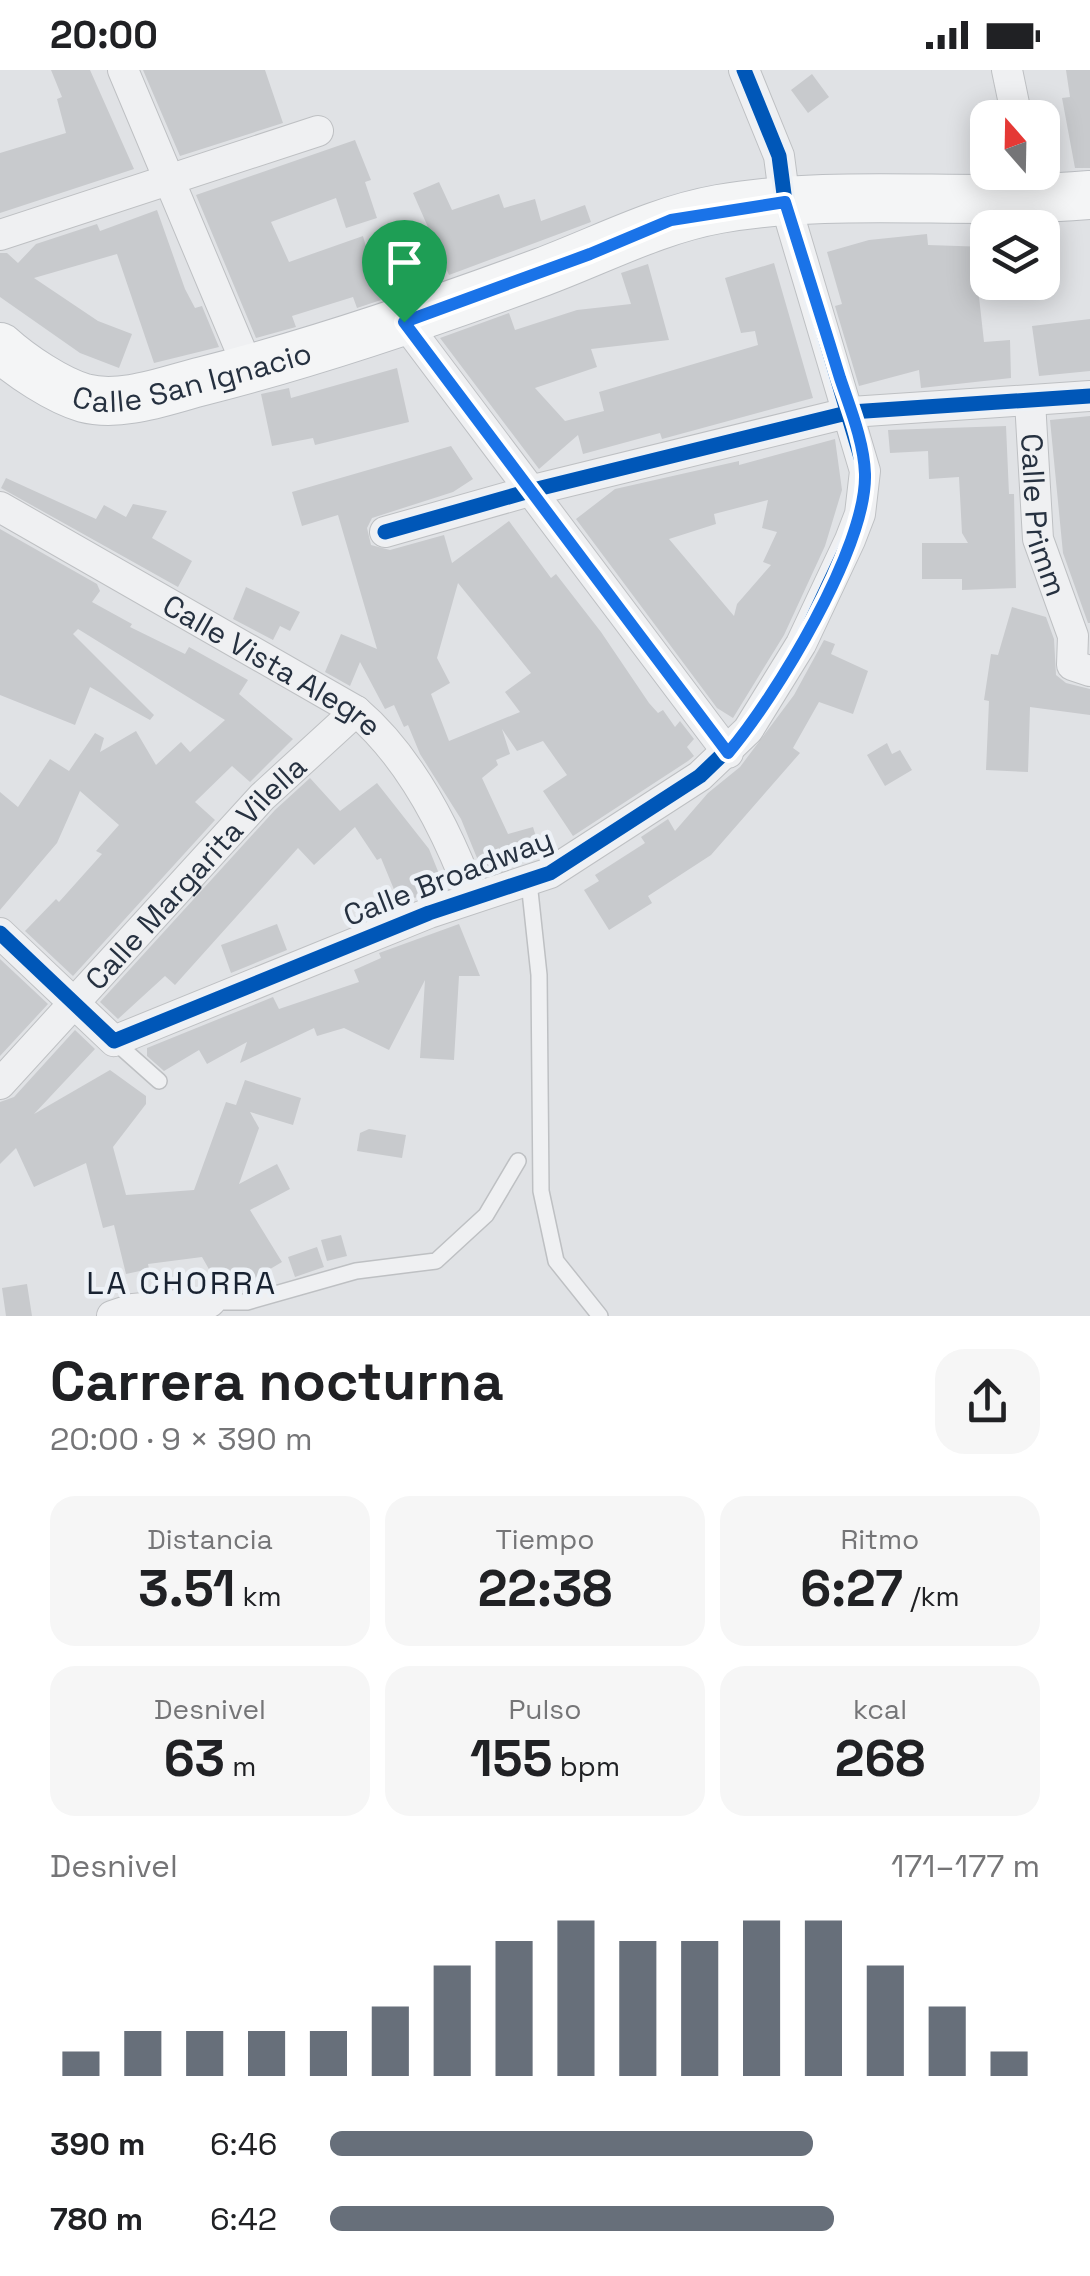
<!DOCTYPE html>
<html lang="es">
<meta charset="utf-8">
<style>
body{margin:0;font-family:"Space Grotesk",sans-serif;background:#f6f6f6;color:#202124;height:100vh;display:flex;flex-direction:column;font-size:38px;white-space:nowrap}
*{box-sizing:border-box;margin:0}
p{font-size:32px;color:#757577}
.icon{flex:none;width:55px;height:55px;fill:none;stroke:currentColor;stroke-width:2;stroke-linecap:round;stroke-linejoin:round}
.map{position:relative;height:1246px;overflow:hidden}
.drawer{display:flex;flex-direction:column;background:#fff;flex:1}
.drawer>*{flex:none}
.needle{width:65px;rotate:340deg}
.fabs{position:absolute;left:970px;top:30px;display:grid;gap:20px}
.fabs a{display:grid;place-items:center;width:90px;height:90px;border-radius:20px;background:#fff;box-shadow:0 5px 25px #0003;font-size:50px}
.pin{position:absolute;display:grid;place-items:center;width:85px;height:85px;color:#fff;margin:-102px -42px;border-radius:50% 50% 50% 0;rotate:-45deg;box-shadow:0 0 10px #0007}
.pin .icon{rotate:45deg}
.round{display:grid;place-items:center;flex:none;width:105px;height:105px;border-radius:30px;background:#f6f6f6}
.headline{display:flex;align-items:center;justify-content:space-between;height:170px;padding:0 50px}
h1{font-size:55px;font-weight:700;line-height:75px}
.stats{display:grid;grid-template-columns:repeat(3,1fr);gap:15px;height:170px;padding:10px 50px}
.stats div{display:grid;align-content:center;border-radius:25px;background:#f6f6f6;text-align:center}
.stats b{font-size:50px;font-weight:700}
.stats small{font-size:28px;font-weight:400}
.stats p{font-size:28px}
.chart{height:280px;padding:20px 50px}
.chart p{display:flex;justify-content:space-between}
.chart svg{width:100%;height:180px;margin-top:10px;stroke:#676f7a;stroke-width:6}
ul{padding:0 50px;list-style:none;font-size:32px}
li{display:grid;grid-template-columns:160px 120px 1fr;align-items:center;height:75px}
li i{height:25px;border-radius:12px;background:#676f7a}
.status{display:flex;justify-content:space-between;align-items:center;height:70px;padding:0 50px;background:#fff;direction:ltr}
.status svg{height:28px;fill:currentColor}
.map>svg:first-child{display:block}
.building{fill:#c8cacd;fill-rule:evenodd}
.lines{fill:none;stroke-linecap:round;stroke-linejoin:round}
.service-casing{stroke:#bec0c3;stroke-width:18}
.minor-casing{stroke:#bec0c3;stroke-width:32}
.primary-casing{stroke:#bcbfc3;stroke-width:50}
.service{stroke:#eff0f2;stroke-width:15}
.minor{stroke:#eff0f2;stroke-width:30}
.primary{stroke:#f4f5f6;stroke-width:48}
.cycleway-casing{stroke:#edf1f6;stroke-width:21}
.cycleway{stroke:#0057b8;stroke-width:15}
.route-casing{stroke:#fff;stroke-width:20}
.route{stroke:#1a73e8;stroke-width:12}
.labels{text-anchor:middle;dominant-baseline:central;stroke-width:9;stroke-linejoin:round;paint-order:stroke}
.street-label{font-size:30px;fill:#263140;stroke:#edf1f6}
.neighbourhood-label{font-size:32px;letter-spacing:2.5px;fill:#182231;stroke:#edf1f6}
</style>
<div class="status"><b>20:00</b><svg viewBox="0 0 49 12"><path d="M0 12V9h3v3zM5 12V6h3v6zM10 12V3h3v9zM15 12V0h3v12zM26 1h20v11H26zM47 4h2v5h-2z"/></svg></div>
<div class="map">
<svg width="1090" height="1246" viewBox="0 0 1090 1246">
<rect width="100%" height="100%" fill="#e0e2e5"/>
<path class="building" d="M51 0H90L134 99 0 143V83L66 63 57 29 62 27Z
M143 0H265L283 53 180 86Z
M1066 0H1090V98H1075L1062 28 1070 27Z
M812 4 829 27 808 43 791 20Z
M355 70 371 110 365 112 377 148 346 158 336 128 271 152 289 192 363 166 381 230 357 238 353 227 292 246 296 257 256 268 196 125Z
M439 112 452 140 499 124 504 138 535 129 541 151 585 135 591 152 449 205 413 123Z
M157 140 185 219 195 238 202 236 219 277 154 293 117 184 34 208 98 251 132 264 119 298 80 283 0 227V183H7L18 193 36 174 97 154 100 161Z
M927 164 928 175 988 177V217L978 218 984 272 1010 270 1011 308 921 318 919 300 859 316 835 236 842 234 827 182 869 170Z
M774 193 813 328 662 369 660 363 583 384 578 365 539 399 440 268 509 243 515 260 577 240 631 234 621 203 648 194 669 270 591 279 597 297 535 318 565 351 604 341 599 322 758 275 755 261 741 263 725 208Z
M1090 249V301L1039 306 1032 256Z
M397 298 409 352 315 375 313 368 272 376 261 324 289 318 291 328Z
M1090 346V553H1088L1063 483 1050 350Z
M1006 356 1009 424H1014L1016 518 962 520V509H922V473H968L962 463 959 407 929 409 928 381 890 383 888 360Z
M835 369 842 420 825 476 784 565 733 648 717 638 576 449 615 419 739 391V395ZM768 430 762 458 777 462 763 492 771 495 737 534 734 546 669 469 716 454 714 444Z
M451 376 473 409 453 422 372 448 367 458 371 475 390 480 444 465 452 493 509 451 551 508 556 504 601 562 649 633 658 643 663 640 675 657 680 651 694 669 687 677 694 686 688 691 573 766 543 721 567 705 543 671 517 681 502 659 510 684 496 690 498 695 482 708 508 764 533 757 542 786 484 805 461 749 420 684 408 655 404 657 394 635 385 639 360 592 350 616 325 602 341 564 377 579 338 445 302 456 292 422ZM458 513 531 603 505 622 520 642 449 671 431 624 450 613 437 588Z
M6 408 96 449 104 435 126 447 133 434 167 441 152 468 192 491 178 517 1 418Z
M0 459 97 514 100 521 92 532 132 554 130 557 185 584 189 577 248 610 239 624 293 669 250 712 232 696 195 732 215 750 73 906 25 861 56 829 59 832 102 784 96 781 119 755 80 721 57 773 0 840V722L18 737 50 689 69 701 95 663 104 668 100 682 136 661 156 695 181 672 190 682 225 650 78 559 73 564 154 645 150 650 90 617 75 655 0 625Z
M246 517 300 542 290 561 280 556 273 570 233 549Z
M1012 537 1046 547 1054 569 1056 605 1066 613 1090 619V645L1030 637 1028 702 986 700 989 631 984 630 991 584 998 585Z
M824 570 835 574 831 584 868 601 853 644 819 632 793 678 800 683 711 785 648 826 652 833 609 860 584 820 599 811 595 805 645 773 641 767 668 749 675 761 708 723 740 697 794 625Z
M887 673 892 684 900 680 912 700 885 716 867 685Z
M310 708 340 741 377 713 429 779 444 816 400 834 381 788 377 790 355 757 314 795 298 778 175 915 165 906 118 949 100 932 275 740Z
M277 854 287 880 231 903 221 875Z
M459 854 480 906H459L454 990 420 988 425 910 389 980 344 958 317 966 314 958 240 993 247 972 207 994 199 980 164 1001 147 986V978L273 927 279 939 359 912 354 900 381 888 379 883Z
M0 889 48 934 0 986Z
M75 960 95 979 34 1044 110 1000 146 1026V1034L113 1077 126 1125 194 1120 226 1032 236 1035 245 1010 301 1028 293 1055 250 1042 259 1058 239 1114 277 1094 290 1119 250 1140 282 1192 233 1221 218 1215 202 1187 148 1194 149 1199 126 1204 114 1155 103 1158 86 1093 34 1117 16 1078 0 1094V1032L14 1027Z
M369 1059 406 1065 402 1088 357 1081 360 1063Z
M341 1165 347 1186 327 1191 321 1170Z
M317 1177 324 1197 295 1207 288 1187Z
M27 1214 32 1246H6L2 1218Z"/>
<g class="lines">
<defs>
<path id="service" d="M529 812 539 905 541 1121 556 1191 600 1246
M114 971 159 1011
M210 1232H247L356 1201 436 1191 486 1145 518 1091"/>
<g id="minor">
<path d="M123 0 249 300"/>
<path d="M1007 0 1017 48"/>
<path d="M0 165 318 61"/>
<path d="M404 252 728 683"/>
<path id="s1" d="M1030 331 1038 469 1073 566 1072 595 1090 601"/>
<path id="s2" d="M0 437 356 641C411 688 447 760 472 827"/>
<path d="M385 462 533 420 851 342 1090 326"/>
<path d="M0 863 114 971 429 843 550 803 700 706 748 660 801 574 850 470 860 444 865 401 785 132 779 86 744 0"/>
<path id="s3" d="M0 1014 262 727 356 641"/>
<path d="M112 1246 133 1239 210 1232"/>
</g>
<g id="primary">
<path id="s4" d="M0 277C21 296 57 320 84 328 122 338 167 320 203 311 318 282 431 243 542 202 601 180 657 150 719 139 837 118 969 136 1090 125"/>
</g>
</defs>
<use href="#service" class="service-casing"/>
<use href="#minor" class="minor-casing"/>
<use href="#primary" class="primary-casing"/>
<use href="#service" class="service"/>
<use href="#minor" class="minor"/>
<use href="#primary" class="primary"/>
<defs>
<path id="cycleway" d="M385 462 533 420 851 342 1090 326
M0 863 114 971 429 843 550 803 700 706 748 660 801 574 850 470 860 444 865 401 785 132 779 86 744 0"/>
</defs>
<use href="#cycleway" class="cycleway-casing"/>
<use href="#cycleway" class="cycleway"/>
</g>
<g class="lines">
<defs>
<path id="route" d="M785 132C803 190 822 249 840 308 850 338 864 372 865 404 867 477 775 628 728 683L404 252 590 184 671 150Z"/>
</defs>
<use href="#route" class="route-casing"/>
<use href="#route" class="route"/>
</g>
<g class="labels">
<g class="street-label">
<text stroke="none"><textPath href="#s4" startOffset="210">Calle San Ignacio</textPath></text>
<text stroke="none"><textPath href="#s1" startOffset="115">Calle Primm</textPath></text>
<text stroke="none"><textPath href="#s2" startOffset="315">Calle Vista Alegre</textPath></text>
<text stroke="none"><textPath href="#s3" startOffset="288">Calle Margarita Vilella</textPath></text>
<text transform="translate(448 807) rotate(-21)">Calle Broadway</text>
</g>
<g class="neighbourhood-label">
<text x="182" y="1213">LA CHORRA</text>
</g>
</g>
</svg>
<div class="fabs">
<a><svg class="needle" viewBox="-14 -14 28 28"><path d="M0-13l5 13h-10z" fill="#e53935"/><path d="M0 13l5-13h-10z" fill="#757577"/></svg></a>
<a><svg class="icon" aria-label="layers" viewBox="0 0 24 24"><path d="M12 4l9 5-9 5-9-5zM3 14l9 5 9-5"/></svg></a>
</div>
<div class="pin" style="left:404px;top:252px;background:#1e9e55"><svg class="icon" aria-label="arrive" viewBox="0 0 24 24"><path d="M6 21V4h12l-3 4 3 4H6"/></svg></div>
</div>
<section class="drawer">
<div class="headline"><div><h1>Carrera nocturna</h1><p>20:00 · 9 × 390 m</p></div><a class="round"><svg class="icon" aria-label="share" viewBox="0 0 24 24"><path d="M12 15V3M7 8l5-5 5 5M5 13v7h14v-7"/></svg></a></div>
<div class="stats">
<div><p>Distancia</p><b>3.51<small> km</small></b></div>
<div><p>Tiempo</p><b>22:38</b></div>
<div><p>Ritmo</p><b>6:27<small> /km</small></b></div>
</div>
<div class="stats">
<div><p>Desnivel</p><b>63<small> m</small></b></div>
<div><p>Pulso</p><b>155<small> bpm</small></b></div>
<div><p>kcal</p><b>268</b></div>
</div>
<div class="chart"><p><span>Desnivel</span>171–177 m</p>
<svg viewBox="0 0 160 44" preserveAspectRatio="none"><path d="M5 44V38M15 44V33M25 44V33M35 44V33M45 44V33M55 44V27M65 44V17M75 44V11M85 44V6M95 44V11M105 44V11M115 44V6M125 44V6M135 44V17M145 44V27M155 44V38"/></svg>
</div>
<ul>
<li><b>390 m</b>6:46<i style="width:68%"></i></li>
<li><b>780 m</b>6:42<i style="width:71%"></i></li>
</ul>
</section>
